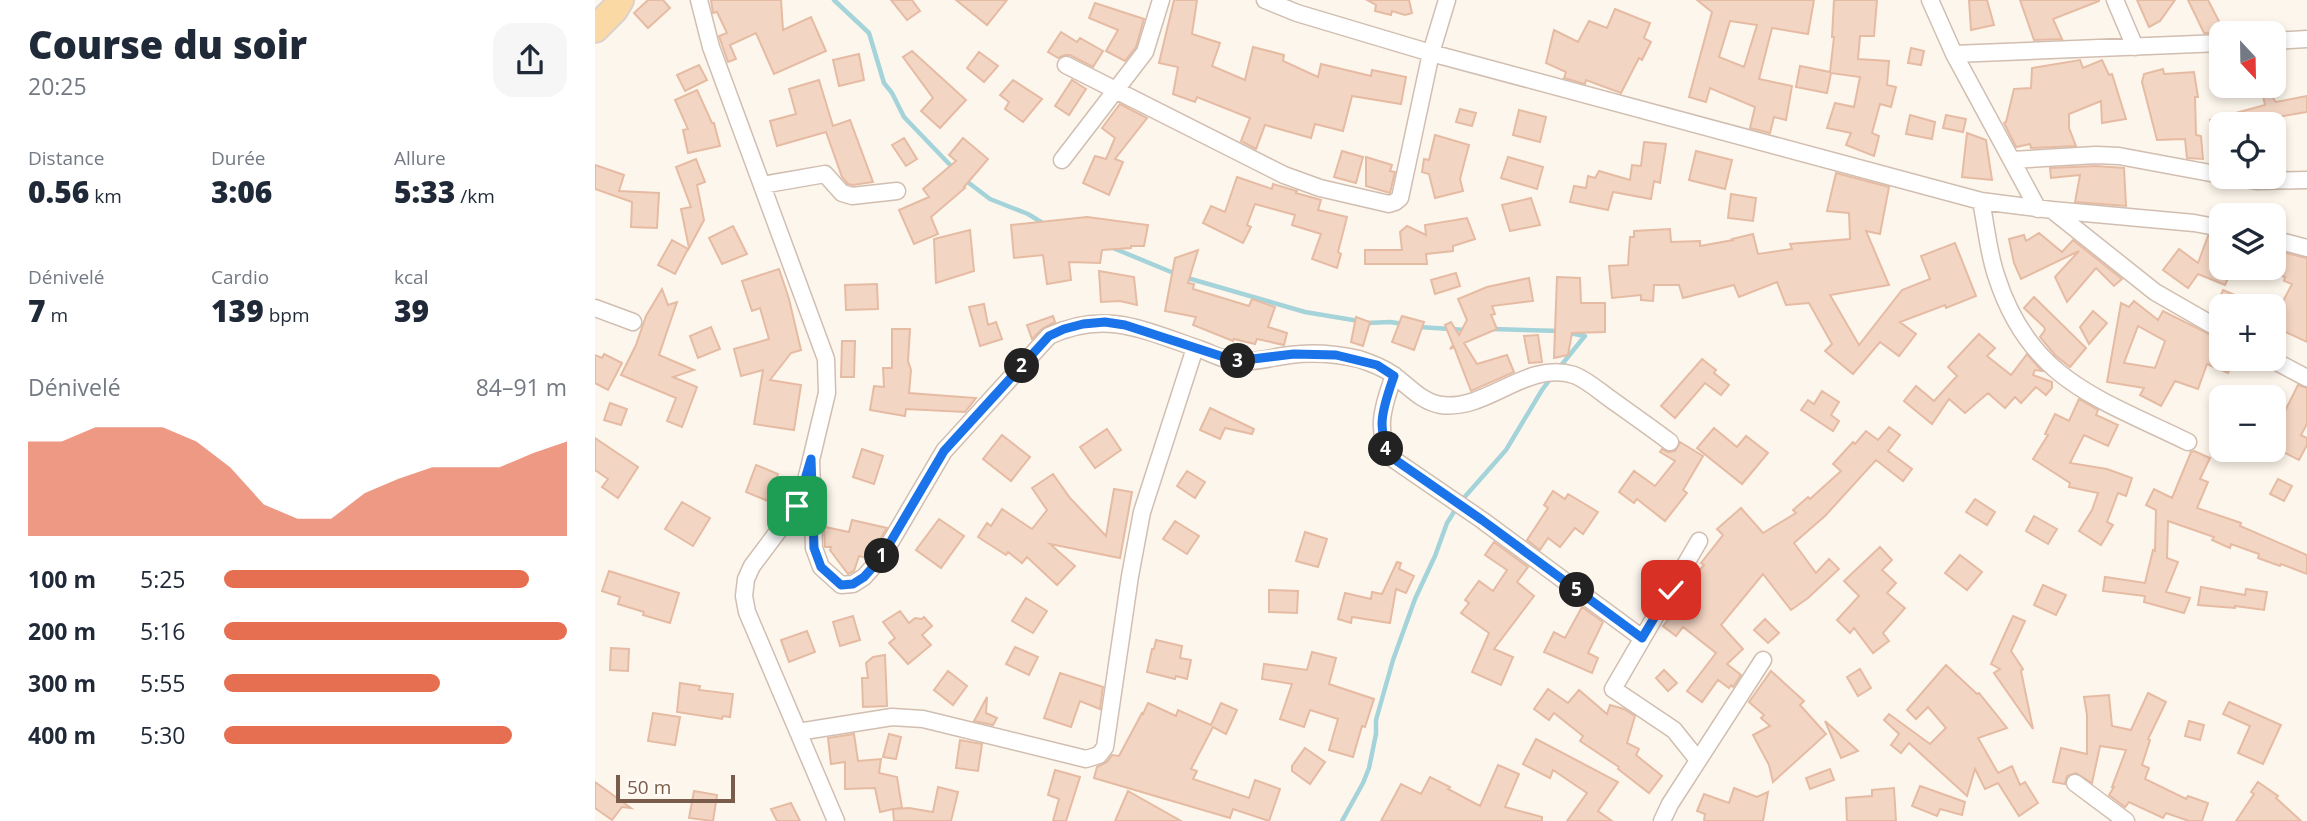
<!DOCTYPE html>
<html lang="fr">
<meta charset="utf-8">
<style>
body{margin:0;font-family:"Open Sans",sans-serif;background:#f6f6f7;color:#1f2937;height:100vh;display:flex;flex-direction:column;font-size:26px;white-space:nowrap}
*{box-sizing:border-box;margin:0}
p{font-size:23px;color:#747a83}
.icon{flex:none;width:38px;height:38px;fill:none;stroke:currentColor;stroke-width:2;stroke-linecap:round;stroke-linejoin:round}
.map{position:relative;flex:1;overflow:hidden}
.side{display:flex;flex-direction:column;background:#fff;width:595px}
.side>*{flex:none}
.needle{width:46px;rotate:158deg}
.fabs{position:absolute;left:1614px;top:21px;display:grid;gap:14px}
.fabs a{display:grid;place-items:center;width:77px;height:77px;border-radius:14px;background:#fff;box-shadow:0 4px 10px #0003;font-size:35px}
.scale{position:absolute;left:21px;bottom:18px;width:119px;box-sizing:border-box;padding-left:7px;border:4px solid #7a5c4d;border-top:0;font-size:19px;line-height:24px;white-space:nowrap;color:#7a5c4d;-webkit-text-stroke:5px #fffaf3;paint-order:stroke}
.pin{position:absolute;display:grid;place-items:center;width:60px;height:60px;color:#fff;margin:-30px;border-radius:14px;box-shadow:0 4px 10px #0006}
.km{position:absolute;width:35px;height:35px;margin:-18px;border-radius:50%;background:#222;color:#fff;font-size:19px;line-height:35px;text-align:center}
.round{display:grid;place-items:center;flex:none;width:74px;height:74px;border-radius:21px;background:#f6f6f7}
.headline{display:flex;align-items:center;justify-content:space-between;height:119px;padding:0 28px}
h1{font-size:38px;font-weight:800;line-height:52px}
.figures{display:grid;grid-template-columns:repeat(3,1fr);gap:10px;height:119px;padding:7px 28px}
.figures div{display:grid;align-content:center}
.figures b{font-size:30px;font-weight:800}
.figures small{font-size:19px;font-weight:400}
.figures p{font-size:19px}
.chart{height:196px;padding:14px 28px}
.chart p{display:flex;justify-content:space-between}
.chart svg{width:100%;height:126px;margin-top:7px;fill:#e76f51;opacity:.7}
ul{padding:0 28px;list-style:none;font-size:23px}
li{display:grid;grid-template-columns:112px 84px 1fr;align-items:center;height:52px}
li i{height:18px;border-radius:9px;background:#e76f51}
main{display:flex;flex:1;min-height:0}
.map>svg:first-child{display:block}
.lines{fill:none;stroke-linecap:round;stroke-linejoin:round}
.stream{stroke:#a5d3da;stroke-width:4.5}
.building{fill:#f3d5c3;stroke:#e6bba3;stroke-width:2;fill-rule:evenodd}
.minor-casing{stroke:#d1beb0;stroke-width:19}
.primary-casing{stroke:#dad1cd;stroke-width:30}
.minor{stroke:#fff;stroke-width:16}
.primary{stroke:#fbd9a5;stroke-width:26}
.route-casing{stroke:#fff;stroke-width:14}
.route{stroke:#1a73e8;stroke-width:9}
</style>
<main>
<section class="side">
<div class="headline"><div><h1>Course du soir</h1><p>20:25</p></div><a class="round"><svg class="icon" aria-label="share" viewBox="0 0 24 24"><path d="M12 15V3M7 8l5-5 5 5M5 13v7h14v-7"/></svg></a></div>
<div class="figures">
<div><p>Distance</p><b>0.56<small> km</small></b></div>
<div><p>Durée</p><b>3:06</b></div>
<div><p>Allure</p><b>5:33<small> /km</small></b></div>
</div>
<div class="figures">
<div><p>Dénivelé</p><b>7<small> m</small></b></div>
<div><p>Cardio</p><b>139<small> bpm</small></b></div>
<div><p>kcal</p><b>39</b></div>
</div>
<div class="chart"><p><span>Dénivelé</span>84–91 m</p>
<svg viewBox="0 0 160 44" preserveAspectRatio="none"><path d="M0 44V11L10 11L20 6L30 6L40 6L50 11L60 20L70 33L80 38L90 38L100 29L110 24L120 20L130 20L140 20L150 15L160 11V44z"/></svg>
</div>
<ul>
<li><b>100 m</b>5:25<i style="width:89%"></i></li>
<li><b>200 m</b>5:16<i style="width:100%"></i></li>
<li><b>300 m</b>5:55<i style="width:63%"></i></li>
<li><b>400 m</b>5:30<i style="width:84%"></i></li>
</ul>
</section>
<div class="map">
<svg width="1712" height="821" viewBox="0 0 1712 821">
<rect width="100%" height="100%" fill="#fdf6ec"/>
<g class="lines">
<path class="stream" d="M239 0 274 33 289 83 297 93 309 117 359 169
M370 180 395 199 433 214 451 225
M518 248 581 274
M589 277 710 312 764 321
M772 323 795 322 809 324
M824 327 871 330
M897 329 966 331
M974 333 990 336
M964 368 989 337
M867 500 911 450 947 390 956 378
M747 821 768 783 774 768 781 734V720L798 660 820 599 840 556 852 523 862 507"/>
</g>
<path class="building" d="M53 0H68L75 8 53 28 39 13Z
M116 0H186L188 30 216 17 231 51 179 74 161 33 135 45 141 59 133 62 124 36 132 33 122 12 118 13Z
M296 0H317L325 11 312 20Z
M361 0H412L392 25Z
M579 0H602L597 34 625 43 617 66 650 80 658 47 689 55 688 61 723 77 726 64 776 76 777 70 811 77 806 104 757 96 748 131 720 124 716 138 670 125 661 149 646 141 655 118 602 97 600 102 578 94 583 67 564 63Z
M772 0H814L817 13 810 15 797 11 796 15 780 11 781 5Z
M1102 0H1219L1213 34 1177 28 1164 79 1197 86 1191 120 1179 117 1175 133 1155 128 1160 107 1115 88 1111 102 1094 97 1117 12ZM1135 21 1162 25 1149 67 1124 57Z
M1239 0H1282L1279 36H1265L1263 59 1294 61 1292 85 1301 87 1296 107 1285 104 1277 133 1284 136 1279 156 1251 145 1256 133 1232 128 1240 103 1259 107 1265 77 1236 73 1232 93 1201 87 1205 66 1235 72 1239 37H1237Z
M1374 0H1392L1399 25 1376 30Z
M1425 0H1504V1L1458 19 1467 39 1439 40Z
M1542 0H1580L1565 21 1554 27Z
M1593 0H1613L1630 33H1609Z
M500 3 549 19 541 47 530 61 511 51 523 30 494 18Z
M1020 9 1055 23 1049 38 1056 42 1047 60 1044 58 1026 93 991 80 990 84 969 78 971 72 951 63 959 30 983 42 994 21 1012 28Z
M466 32 482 42 485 38 508 51 498 67 475 55H470L463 58 453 52Z
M1316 48 1329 51 1326 65 1313 63Z
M317 51 371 100 345 128 326 111 338 98 308 57Z
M384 52 403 66 389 82 372 68Z
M264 54 269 80 244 86 238 60Z
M1485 60 1488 68 1507 60 1514 75 1517 74 1531 119 1507 123 1506 101 1474 114V128L1481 146 1436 148 1435 144 1421 147 1409 123 1411 122 1419 89 1436 88 1437 68Z
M104 65 112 80 90 91 82 75Z
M1568 69 1569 74 1599 72 1603 97H1600L1601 135 1606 136 1608 159 1592 158 1590 139 1562 140 1547 82 1549 74Z
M224 80 238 126 255 120 278 182 258 185 253 184 247 177 231 132 182 146 175 121 201 114 194 89Z
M418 80 447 99 428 122 410 109 414 102 405 95Z
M477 80 491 89 474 115 460 106Z
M1666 86H1669L1681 102 1712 96V112L1671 119 1673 124H1616L1615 120 1670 105Z
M102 90 117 123H119L125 146 93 153 88 130 93 129 80 100Z
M525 104 552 118 520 159 528 162 514 195 488 183 500 156 511 159 520 138 507 128Z
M865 109 881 113 877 126 861 122Z
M924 110 951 117 945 142 918 135Z
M1315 115 1340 122 1337 139 1311 134Z
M1351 115 1371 119 1368 132 1348 128Z
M1372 133 1391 140 1397 180 1367 177Z
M840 135 874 145 865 179 868 191 840 198 834 174 827 172 829 159 834 160Z
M309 138 322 159 311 166 297 145Z
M368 138 393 159 369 187 370 188 336 217 343 234 319 244 304 210 334 197 328 189 361 161 354 155Z
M1049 142 1071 144 1065 183 1059 181 1056 199 1018 192 1013 210 975 202 979 186 991 188 993 176 1000 178 1004 171 1035 180 1037 165 1046 166Z
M747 151 768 157 761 183 739 177Z
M1101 151 1137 160 1130 189 1094 180Z
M771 157 797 165 795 171 800 172 795 193 771 186Z
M913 157 948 167 942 189 906 178Z
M101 159 110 182 102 185 109 220 94 248 86 209 96 207 81 167Z
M0 165 29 175 24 191 64 193 62 228 36 227 37 202 0 189Z
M1501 166 1529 168 1531 206 1480 202 1485 175 1456 178 1455 168Z
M1241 173 1294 187 1285 234 1271 231 1294 285 1235 295 1264 345 1307 290 1335 279 1326 256 1360 243 1381 296 1351 308 1350 305 1305 322 1321 334 1304 356 1285 342 1258 374 1230 351 1237 344 1214 303 1191 305 1182 282 1144 297 1139 285 1088 298 1084 285H1059L1058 301 1046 300V295L1017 298 1014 266 1033 265 1035 237H1039V231L1075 229 1076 242 1105 241V246L1138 240 1137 239 1158 234 1163 254 1197 249 1195 244 1255 239 1254 213 1232 211Z
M642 177 677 189 678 184 702 191 701 193 726 200 723 210 752 217 743 252 746 254 742 268 717 259 726 234 697 225 700 215 660 204 652 225 656 227 648 243 608 223 616 206 630 212Z
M1136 194 1161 198 1158 221 1133 218Z
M936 198 945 225 915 231 907 205Z
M492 217 553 225 549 246H536V248L507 250 505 263 474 262 476 280 452 284 448 255 419 258 416 225Z
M872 218 880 239 858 246V251L831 254 832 264H770V250H807L805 232 812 226 831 235 830 225Z
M138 226 152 254 127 264 114 238Z
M375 230 379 271 341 283 339 239Z
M1444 233 1467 252 1478 240 1527 279 1519 286 1501 268 1472 302 1460 277 1484 251 1426 279 1419 263 1414 239 1429 235 1431 241Z
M1613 236 1626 238V268H1638L1630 285 1603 274 1593 288 1568 270 1584 249 1603 263Z
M77 240 93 249 80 274 63 265Z
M603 250 593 283 599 284 598 289 654 306 657 299 680 307 673 327 692 333 689 345 662 339 660 344 639 339 638 341 598 325 601 317 570 311 580 258Z
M1678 250 1712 258V342L1678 326V311L1682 313 1697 284 1689 281 1690 277 1678 272Z
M184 269 194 299 206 350 196 353 175 380 206 385 199 430 159 424 168 370 146 376 139 349 174 339 165 308 157 311 147 281Z
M504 271 539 277 542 305 525 301 506 302Z
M861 273 865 286 840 294 836 280Z
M962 277 985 278 986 303H1010V332L977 333 973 355 959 358Z
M934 278 938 301 897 306 900 314 896 315 902 329 869 343 882 364 912 355 919 372 876 391 859 347 855 349 858 345 850 325 856 322 864 335 872 320 863 299 892 287Z
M282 284 283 309 251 310 250 285Z
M67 289 73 305 82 302 64 355 99 370 78 377 102 387 87 427 72 421 81 398 26 375 41 345 51 316Z
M1628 290 1666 306H1621Z
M1439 297 1491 348 1475 367 1460 355 1445 337 1450 330 1449 327 1429 308Z
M1539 301 1563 320 1568 311 1626 340V359H1640L1633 373 1612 364 1603 389 1580 381 1566 406 1545 395 1549 388 1512 382 1526 303 1534 307ZM1543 326 1570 341 1560 368 1529 363Z
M389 304 393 325 401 322 407 339 385 346 374 307Z
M1498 311 1512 323 1494 344 1485 327Z
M458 316 460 322 447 329 437 339 432 325Z
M807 316 829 322 819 350 797 342Z
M761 317 775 322 768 346 756 342Z
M116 327 125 349 103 358 95 336Z
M297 329H315L313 361 316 370 314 393 381 398 370 412 311 409 310 416 275 410 279 386 289 387 288 368H297Z
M1384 334 1400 348 1392 356 1416 375 1432 354 1447 371 1440 370 1438 375 1457 382V388L1451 395 1441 387 1426 403 1420 397 1410 408 1393 393 1370 413 1354 399 1337 424 1309 401 1321 386 1339 401 1362 376 1353 367Z
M943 335 947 362 934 363 929 336Z
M247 341H260L259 377H246Z
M9 354 27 363 13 390 0 383V355L7 358Z
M1107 359 1121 370 1119 373 1134 385 1126 395 1110 383 1080 418 1066 406Z
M1703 385 1712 388V424L1706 435 1712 438V445L1704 460 1678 447V412L1687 417Z
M1227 391 1244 402 1236 415 1244 421 1238 431 1206 410 1213 400 1219 404Z
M1484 399 1503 410 1501 415 1523 425 1513 446 1489 435 1475 463 1512 469 1537 478 1531 496 1523 493 1512 522 1518 525 1506 545 1484 531 1497 510 1503 493 1474 487 1475 483 1438 459 1453 435 1450 434 1460 414 1474 421Z
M15 403 32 409 26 425 9 420Z
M615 408 659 429 657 434 630 428 625 439 605 430Z
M1294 427 1305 435 1293 451 1317 469 1308 481 1281 460 1230 516 1199 543 1221 573 1234 559 1244 569 1213 598 1196 610 1168 574 1126 625 1148 649 1132 664 1146 675 1138 687 1136 685 1134 688 1123 680 1107 702 1092 691 1121 653 1088 627 1081 636 1068 626 1095 593 1089 588 1109 565 1106 563 1128 535 1122 529 1146 508 1168 533 1201 513 1198 510 1213 497 1215 499 1246 471 1238 464 1258 442 1260 444 1271 431 1283 440Z
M1119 428 1142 447 1151 436 1173 453 1147 484 1102 448Z
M512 429 526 450 500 468 485 447Z
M407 435 435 457 416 481 388 459Z
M0 438 43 467 23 498 7 487 13 479 0 470Z
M1085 442 1108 456 1088 490 1092 493 1070 521 1042 499 1039 503 1024 492 1039 471 1060 486 1080 461 1065 452 1067 449 1073 452 1080 451Z
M267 449 288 456 279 484 258 477Z
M1599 451 1615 458 1605 479 1613 482 1602 508 1646 523 1645 526 1712 555V574L1686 564 1685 566 1663 558 1664 554 1636 544 1635 548 1617 540 1619 537 1573 521 1572 558 1583 562 1571 592 1595 598 1589 613 1549 602 1550 596 1508 591 1510 577 1550 583 1558 550 1560 551 1561 510 1551 505 1559 489 1577 498 1596 452Z
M161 465 183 474 173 501 151 492Z
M592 471 610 482 600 498 582 486Z
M458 474 475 498 511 536 519 489 537 492 525 558 455 544 480 566 462 585 432 557 427 563 413 552 411 555 383 537 392 523 396 526 407 509 437 529 452 510 437 488Z
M1683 479 1697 486 1689 501 1675 494Z
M958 491 970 499 973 494 1003 512 988 534 980 528 965 547 953 538 945 550 932 540 953 508 949 505Z
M1380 499 1400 512 1392 525 1371 512Z
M87 502 115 518 98 546 70 529Z
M1439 516 1462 529 1453 544 1431 531Z
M344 519 369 536 346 568 321 550Z
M257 520 292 528 277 552 272 558 264 556 259 571 253 574 235 550 236 547H230L229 530 230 527 254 532Z
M580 521 604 536 592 554 568 539Z
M710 532 732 539 723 567 701 561Z
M899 542 933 567 922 582 939 596 899 649 918 657 906 685 877 672 894 633 866 613 874 603 870 600 884 581 898 591 912 570 890 555Z
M1285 547 1297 560 1287 570 1301 583 1292 593 1310 608 1288 633 1294 641 1278 653 1259 628 1255 633 1242 620 1264 596 1249 581Z
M1365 555 1387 572 1372 590 1350 573Z
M802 562 806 563 804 569 819 576 811 593 801 589 795 623 757 617 756 623 743 619 750 593 776 599 777 592 787 594Z
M14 571 84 593 75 623 48 615 49 612 23 604 25 597 7 591Z
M1448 585 1471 595 1461 615 1439 605Z
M1606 587 1650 595 1651 589 1672 592 1669 610 1640 606V608L1603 605Z
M674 590 703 591 702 613 674 612Z
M431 598 452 611 438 633 417 621Z
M987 607 1008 622 993 653 1003 658 997 673 949 652 959 632 970 638Z
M305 611 314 623 320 618 327 619 329 617 337 626 327 635 336 645 313 664 294 643 300 638 288 622Z
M258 616 265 640 245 646 238 622Z
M1418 616 1430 621 1416 651 1428 669 1426 671 1438 729 1399 673 1405 669 1396 664Z
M1170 619 1184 633 1173 643 1159 630Z
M212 631 220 652 194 662 186 640Z
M561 640 587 646 585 658 596 660 592 679 581 676 580 679 552 672 557 649H559Z
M420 647 443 657 434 675 411 664Z
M16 648 34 649 33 671 15 670Z
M717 652 741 658 734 684 779 699 770 727 767 726 758 757 734 750 743 719 715 710 709 727 685 719 697 684 667 679 669 664 712 670Z
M290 655 292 706 268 707 267 678H273L271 663 278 657Z
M1351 665 1382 694 1384 693 1412 728 1383 738 1403 773 1417 766 1425 785 1430 782 1443 803 1424 816 1403 783 1390 789 1380 769 1372 796 1314 743 1306 753 1296 745 1304 734 1289 720 1294 714 1335 744 1351 728 1333 707 1321 719 1312 710Z
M1265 669 1276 688 1263 696 1252 677Z
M1069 670 1082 683 1073 691 1061 678Z
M353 671 372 686 358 705 339 690Z
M1176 671 1209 701 1205 705 1231 734 1178 782 1174 765 1158 735 1175 726 1166 718 1169 715 1154 702Z
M465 673 508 687 505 709 485 701 476 727 449 718Z
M85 683 105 686 104 690 138 694 135 717 128 716 127 719 82 712Z
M953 689 973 703 984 690 1012 714 1015 705 1029 709 1040 716 1032 743 1044 749 1041 755 1067 776 1054 793 1023 769 1024 767 985 741 988 736 959 713 954 720 939 709Z
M1553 693 1571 702 1553 739 1555 740 1547 765 1554 768 1550 779 1591 799 1593 796 1613 803 1607 821H1594L1571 813 1568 818 1534 802 1530 807 1514 795 1519 787H1517L1531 750 1505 746 1497 783 1481 773 1472 776 1470 784 1458 782 1466 748 1492 754V715L1489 697 1514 695 1517 726 1536 730Z
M392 697 391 713 402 718 398 725 379 721Z
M1634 702 1686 725 1668 764 1643 753 1655 726 1628 714Z
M553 703 581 716 583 710 616 725 626 703 642 710 631 734 618 727 596 769 602 771 598 779 654 798 660 780 685 789 674 821 638 809 635 818 499 778 502 767 512 762 517 755 524 756 547 713 548 714Z
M58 713 85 717 80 745 53 741Z
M1230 721 1263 751 1246 758Z
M1594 721 1609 725 1605 740 1590 736Z
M259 734 263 761 286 759 284 773 302 777 307 808 299 809 314 808 338 812 343 787 363 792 356 821H299L298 809 285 812 280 788 250 789V762L236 764 233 738Z
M294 734 306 737 301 759 288 757Z
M941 739 1023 782 1003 811 1017 821H972L992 793 958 770 955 778 928 764Z
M365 740 387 744 383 771 361 768Z
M710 748 730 762 715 784 697 771V766Z
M903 765 924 774 910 807 947 817V821H786L806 784 826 794 835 777 855 787 853 789 885 806Z
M1235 769 1239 780 1215 789 1211 778Z
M460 770 485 777 471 821H458L464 799 453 795Z
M0 782 36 808 27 807 17 820 0 808Z
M1663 782 1683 796 1681 798 1706 821H1641L1659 794 1656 792Z
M1325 786 1370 802 1367 815 1345 809 1342 816 1317 806Z
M1139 788 1162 797 1173 792 1168 821H1109L1110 814 1102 811 1109 794 1134 803Z
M1299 788 1301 821H1252L1251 798 1277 796V790Z
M99 791 122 795 118 821 94 818Z
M533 791 586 821H520Z
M196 803 205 821H182L176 809Z"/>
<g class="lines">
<defs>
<path id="minor" d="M104 0 116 47 231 359 232 393 209 489 202 506 157 566 151 579 149 596 152 612 241 821
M670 0 702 13 836 53 1386 201 1457 210 1599 223 1626 228
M1335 0 1359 54 1443 209
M1520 0 1540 47
M1678 41 1712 39
M1359 54 1626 43
M471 65 689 175 725 188 794 204 800 202 805 198 836 53 852 0
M467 160 550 52 566 0
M1417 160 1501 155 1524 156 1626 175
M1637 177 1661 181 1712 180
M167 185 230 174 247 193 257 196 302 191
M1386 201C1391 225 1393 251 1401 275 1434 380 1503 398 1593 442
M1457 210 1560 292 1626 330
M1678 239 1712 248
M0 308 38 322
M1676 359 1712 378
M799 375C789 404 778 432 798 459L887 520 1047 638
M216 459 219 548 226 567 246 585 258 584 269 577 286 558 349 451 454 336C511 309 551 331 607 350 618 354 630 361 642 361 659 363 678 357 695 355 717 352 742 354 764 359 776 363 787 367 797 374 813 385 826 402 846 405 893 411 931 360 979 375 992 380 1003 390 1014 398 1035 413 1055 427 1075 442
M203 732 297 717 328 719 491 759 504 755 510 747 535 576 547 512 600 348
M1103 760 1079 730 1018 689 1104 541
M1480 783 1531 821
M1067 821 1075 804 1168 660"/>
<path id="primary" d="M0 29 19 10 25 0"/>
</defs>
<use href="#minor" class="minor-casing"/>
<use href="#primary" class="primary-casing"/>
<use href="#minor" class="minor"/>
<use href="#primary" class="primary"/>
</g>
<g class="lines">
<defs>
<path id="route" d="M202 506 216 459 219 548 226 567 246 585 258 584 269 577 286 558 349 451 454 336 469 329 488 324 510 322 530 325 641 361 699 354 741 355 782 365 799 376C789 405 778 432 799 459L887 520 1047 638 1076 590"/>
</defs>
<use href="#route" class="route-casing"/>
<use href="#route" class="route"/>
</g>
</svg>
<div class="fabs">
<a><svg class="needle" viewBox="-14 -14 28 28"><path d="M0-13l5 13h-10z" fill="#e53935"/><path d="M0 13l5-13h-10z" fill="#747a83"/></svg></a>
<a><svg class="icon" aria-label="locate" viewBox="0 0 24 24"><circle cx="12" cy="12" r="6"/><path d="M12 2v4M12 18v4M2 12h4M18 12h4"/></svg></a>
<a><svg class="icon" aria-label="layers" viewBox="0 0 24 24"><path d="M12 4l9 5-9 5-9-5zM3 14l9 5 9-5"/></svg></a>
<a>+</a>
<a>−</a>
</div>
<div class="scale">50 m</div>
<div class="pin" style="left:202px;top:506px;background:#1e9e55"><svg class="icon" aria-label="arrive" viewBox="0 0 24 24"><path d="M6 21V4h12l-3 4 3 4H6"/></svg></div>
<div class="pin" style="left:1076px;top:590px;background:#d93025"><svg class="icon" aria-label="check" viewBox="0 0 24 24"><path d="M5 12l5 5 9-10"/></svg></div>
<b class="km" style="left:287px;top:556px">1</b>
<b class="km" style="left:427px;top:366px">2</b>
<b class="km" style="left:643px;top:361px">3</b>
<b class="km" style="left:791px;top:449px">4</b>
<b class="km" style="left:982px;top:590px">5</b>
</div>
</main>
